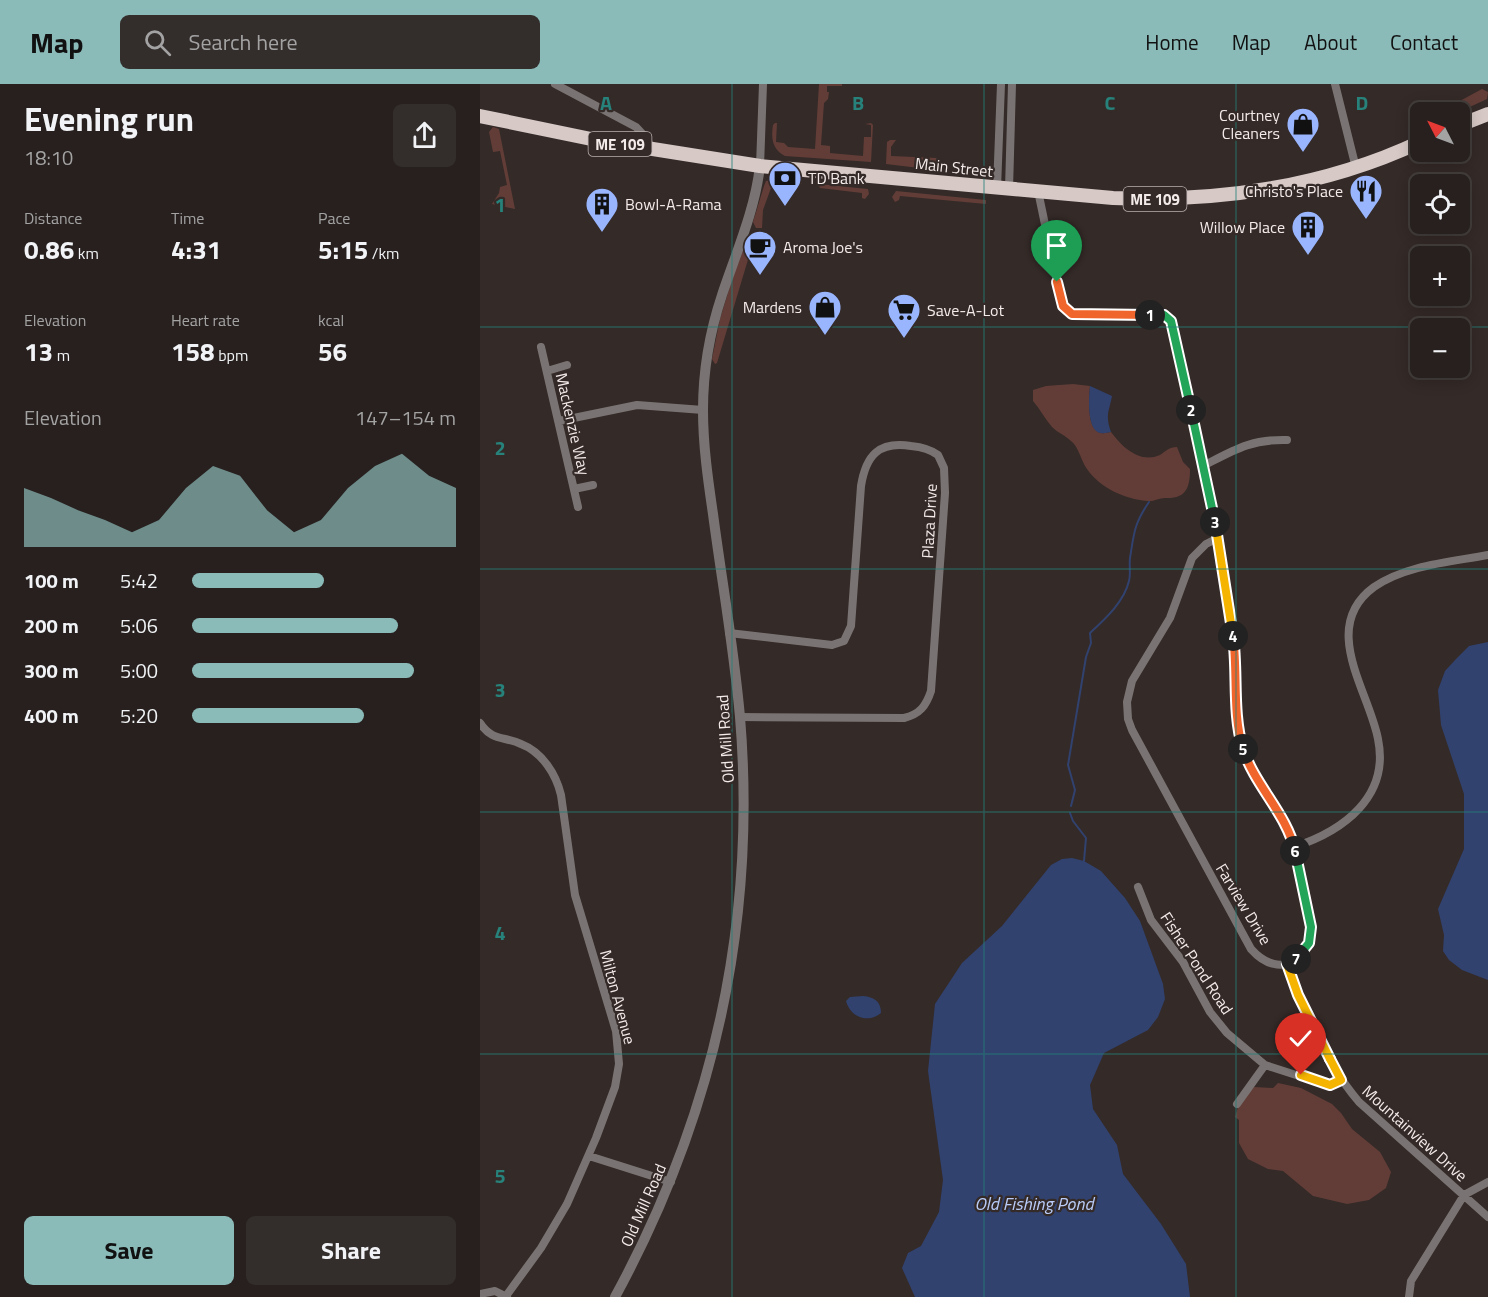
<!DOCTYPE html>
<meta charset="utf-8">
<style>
body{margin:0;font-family:"Titillium Web",sans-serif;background:#332d2b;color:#f1f3f6;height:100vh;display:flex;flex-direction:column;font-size:22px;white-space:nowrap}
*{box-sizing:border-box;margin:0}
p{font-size:20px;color:#a4a3a4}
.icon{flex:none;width:33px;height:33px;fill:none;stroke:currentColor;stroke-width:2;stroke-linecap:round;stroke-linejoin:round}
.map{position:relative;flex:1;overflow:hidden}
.details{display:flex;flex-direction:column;background:#27201e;width:480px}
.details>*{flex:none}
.needle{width:39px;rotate:312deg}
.controls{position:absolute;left:930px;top:18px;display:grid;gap:12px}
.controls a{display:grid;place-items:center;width:60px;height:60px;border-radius:9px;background:#27201e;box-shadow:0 3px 15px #0003,0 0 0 2px #433e3c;font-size:30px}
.pin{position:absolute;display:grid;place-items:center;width:51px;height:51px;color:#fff;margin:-62px -26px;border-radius:50% 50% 50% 0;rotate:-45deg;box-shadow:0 0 6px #0007}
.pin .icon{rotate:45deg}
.km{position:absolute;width:30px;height:30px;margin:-15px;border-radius:50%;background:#222;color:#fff;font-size:16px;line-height:30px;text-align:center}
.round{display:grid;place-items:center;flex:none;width:63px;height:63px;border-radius:9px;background:#332d2b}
.overview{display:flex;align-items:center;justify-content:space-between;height:102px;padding:0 24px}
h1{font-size:33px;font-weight:700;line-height:45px}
.metrics{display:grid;grid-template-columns:repeat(3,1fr);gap:9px;height:102px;padding:6px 24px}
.metrics div{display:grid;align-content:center}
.metrics b{font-size:26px;font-weight:700}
.metrics small{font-size:16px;font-weight:400}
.metrics p{font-size:16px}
.chart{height:168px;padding:12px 24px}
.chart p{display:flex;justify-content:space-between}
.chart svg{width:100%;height:108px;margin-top:6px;fill:#8bbbb9;opacity:.7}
.cta{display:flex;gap:12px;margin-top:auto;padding:12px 24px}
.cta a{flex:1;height:69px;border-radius:9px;background:#8bbbb9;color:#111;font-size:24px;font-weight:700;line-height:69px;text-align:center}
.cta a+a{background:#332d2b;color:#f1f3f6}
ul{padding:0 24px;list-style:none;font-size:20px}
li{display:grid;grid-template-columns:96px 72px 1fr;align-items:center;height:45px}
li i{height:15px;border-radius:8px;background:#8bbbb9}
header{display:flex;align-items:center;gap:36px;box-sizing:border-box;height:84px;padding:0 30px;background:#8bbbb9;color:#111}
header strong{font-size:28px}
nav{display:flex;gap:33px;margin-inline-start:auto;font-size:21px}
.search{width:420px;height:54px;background:#332d2b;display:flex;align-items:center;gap:15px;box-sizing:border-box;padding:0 21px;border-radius:9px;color:#a4a3a4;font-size:22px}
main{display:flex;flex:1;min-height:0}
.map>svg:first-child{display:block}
.green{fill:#623d37}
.water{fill:#31426f}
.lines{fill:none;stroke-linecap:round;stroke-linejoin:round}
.stream{stroke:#31426f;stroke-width:2}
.minor{stroke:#797473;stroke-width:8}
.tertiary{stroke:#797473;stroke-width:10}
.trunk{stroke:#d6c9c6;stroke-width:14}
.split-1-casing{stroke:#fff;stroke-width:12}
.split-2-casing{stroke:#fff;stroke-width:12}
.split-3-casing{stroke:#fff;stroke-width:12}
.split-4-casing{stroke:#fff;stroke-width:12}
.split-5-casing{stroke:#fff;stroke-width:12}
.split-6-casing{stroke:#fff;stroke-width:12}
.split-7-casing{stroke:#fff;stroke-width:12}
.split-8-casing{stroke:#fff;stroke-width:12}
.split-9-casing{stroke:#fff;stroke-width:12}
.split-1{stroke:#f0652b;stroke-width:8}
.split-2{stroke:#22a559;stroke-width:8}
.split-3{stroke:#22a559;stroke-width:8}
.split-4{stroke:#f5b400;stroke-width:8}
.split-5{stroke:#f0652b;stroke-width:8}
.split-6{stroke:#f0652b;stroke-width:8}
.split-7{stroke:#22a559;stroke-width:8}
.split-8{stroke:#f5b400;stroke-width:8}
.split-9{stroke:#f5b400;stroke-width:8}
.grid{fill:none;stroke:#26827a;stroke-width:1.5;stroke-opacity:0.55}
.labels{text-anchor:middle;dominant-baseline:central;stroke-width:4.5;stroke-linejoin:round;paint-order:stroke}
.shield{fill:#342a28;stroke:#bab1b0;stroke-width:1.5}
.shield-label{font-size:15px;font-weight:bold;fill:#f3ebea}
.poi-label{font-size:16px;fill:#f3ebea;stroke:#342a28;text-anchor:end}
.street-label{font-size:16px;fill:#f3ebea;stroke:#342a28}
.water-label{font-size:18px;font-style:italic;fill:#b9ccf8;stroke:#342a28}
.grid-label{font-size:20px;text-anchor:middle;font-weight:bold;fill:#26827a;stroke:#342a28;stroke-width:4.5;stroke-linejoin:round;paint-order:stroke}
</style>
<header>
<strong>Map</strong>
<div class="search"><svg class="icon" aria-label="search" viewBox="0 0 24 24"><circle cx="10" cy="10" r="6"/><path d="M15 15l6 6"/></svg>Search here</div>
<nav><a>Home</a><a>Map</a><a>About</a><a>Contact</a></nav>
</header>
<main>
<section class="details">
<div class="overview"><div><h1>Evening run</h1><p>18:10</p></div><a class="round"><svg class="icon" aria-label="share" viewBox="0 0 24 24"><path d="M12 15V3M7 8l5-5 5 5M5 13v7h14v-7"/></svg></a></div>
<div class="metrics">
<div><p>Distance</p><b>0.86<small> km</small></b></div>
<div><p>Time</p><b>4:31</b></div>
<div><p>Pace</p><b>5:15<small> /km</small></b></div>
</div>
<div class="metrics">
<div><p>Elevation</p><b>13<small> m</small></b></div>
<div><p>Heart rate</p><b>158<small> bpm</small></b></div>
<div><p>kcal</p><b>56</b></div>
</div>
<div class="chart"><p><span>Elevation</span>147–154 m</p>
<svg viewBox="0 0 160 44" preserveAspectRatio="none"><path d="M0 44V20L10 24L20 29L30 33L40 38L50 33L60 20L70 11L80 15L90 29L100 38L110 33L120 20L130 11L140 6L150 15L160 20V44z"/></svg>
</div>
<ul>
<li><b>100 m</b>5:42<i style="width:50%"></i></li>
<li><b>200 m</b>5:06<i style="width:78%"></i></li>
<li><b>300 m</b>5:00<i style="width:84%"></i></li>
<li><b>400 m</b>5:20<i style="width:65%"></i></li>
</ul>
<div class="cta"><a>Save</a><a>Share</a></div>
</section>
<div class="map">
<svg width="1008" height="1213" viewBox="0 0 1008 1213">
<rect width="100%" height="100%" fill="#342a28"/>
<path class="green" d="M339 0H362V2H347V8H349L348 15 344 19 341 61 350 62V69L383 72 384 53H391V41L385 40 391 39 393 41 391 78 305 72C292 65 291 54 293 41L295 39H297L296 58 304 59 308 63 335 65Z
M1002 5 1008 8 1007 15 979 28H961L958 20 969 16 978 18Z
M13 43 19 45 35 125 12 120 19 109 20 103 27 101 20 67 13 68 9 48Z
M410 56H416L411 63V72L457 74 456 86 406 80 407 58Z
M296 95 322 99 316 105 297 103 291 104 283 126 282 144H276L273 138 284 102 286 97Z
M338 100 388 105 389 110 385 115 382 114V109L340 104Z
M416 107 506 116V120L420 112 419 116 415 118 412 113Z
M269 157 273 159 237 279 235 280 232 275 240 235 262 163Z
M593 300 610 302C609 312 606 346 621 349 625 350 628 348 631 348 642 363 660 380 680 371 686 367 689 363 697 363L703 378 710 385C710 404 706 415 685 414 679 414 673 418 667 417 645 415 620 404 607 385 601 377 599 363 591 357 585 351 578 349 572 343 565 335 560 325 553 317V306L566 302Z
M798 999 821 1004 852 1020 861 1029 872 1045 900 1068 911 1088 906 1104 889 1116 867 1120 833 1112 803 1087 788 1085 768 1075 759 1059V1036L755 1033 759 1020 774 1003 793 1004Z"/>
<path class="water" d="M610 302 632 312C629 328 625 331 631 348 628 348 625 350 621 349 606 347 609 312 610 302Z
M1008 558V896L982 886 969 876 963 867 964 851 958 825 984 765V710L961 641 958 606 965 587 976 575 989 562Z
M592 774 604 777 621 787 645 814 660 837 683 900 685 915 678 933 668 946 624 969 610 1001 613 1025 637 1061 643 1090 681 1140 706 1180 710 1213H435L422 1184 428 1169 441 1162 459 1128 463 1096 448 987 455 920 482 879 522 842 571 781 582 775Z
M383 912C394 913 401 917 401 929 388 940 370 933 366 917L370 913Z"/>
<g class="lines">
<path class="stream" d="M591 722 595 706 588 681 606 573 611 559 610 549C625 535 644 518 649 497 651 490 649 482 650 474 654 449 654 440 669 418
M590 729 593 737 606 754 604 777"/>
<path class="minor" d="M75 0 156 43 168 56 170 65
M855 0 876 84
M280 82 283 0
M517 104 521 0
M529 105 532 0
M558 107 581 217 586 227 598 232 682 231 688 234 691 239 738 454 754 564 758 635 761 657 770 685 800 732 814 763 830 833C836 873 801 899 771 865L652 646 648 635 647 618 652 597 690 534 712 474 726 460 738 454
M61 263 98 423
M67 287 87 281
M79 337 157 321 223 326
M723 382C754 366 771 355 807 356
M94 405 113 401
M249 549 352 561 364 557 371 542 381 402C386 371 399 357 431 362 441 363 450 365 458 371L464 384 465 409 451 607C446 622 440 630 424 634L260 633
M0 639C12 657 23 652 41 660 62 668 76 690 81 711L95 811 136 947 139 980 135 1003 116 1054 87 1120 61 1164 26 1212
M814 763C863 747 910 713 898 655 889 607 839 543 894 503 926 481 971 478 1008 471
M658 803 671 836 703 878 730 928 747 949 785 981 844 1000 850 1001 861 996
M807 880C823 925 848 982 879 1018L1008 1133
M757 1020 785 981
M109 1072 191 1098
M0 1210 15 1207 27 1213
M929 1213 931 1197 984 1111 1008 1098"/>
<path class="tertiary" d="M135 1213C233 1033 277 838 260 633 254 565 242 498 233 430 228 396 223 361 223 326 223 287 230 247 242 211 256 169 275 126 280 82"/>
<path class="trunk" d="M0 32 116 56 280 82 633 114C738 118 844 103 940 58
M980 41 1008 30"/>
</g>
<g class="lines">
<defs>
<path id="split-1" d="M577 198 583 222 592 230 670 231"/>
<path id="split-2" d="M670 231H684L691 237 711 326"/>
<path id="split-3" d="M711 326 735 438"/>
<path id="split-4" d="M735 438 753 552"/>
<path id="split-5" d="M753 552C758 589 752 629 763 665"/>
<path id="split-6" d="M763 665C775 702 807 730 815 767"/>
<path id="split-7" d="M815 767 831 843 829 859 816 875"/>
<path id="split-8" d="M816 875 807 880 818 911 850 975"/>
<path id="split-9" d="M821 991 850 1001 861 996 850 975"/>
</defs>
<use href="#split-1" class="split-1-casing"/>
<use href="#split-2" class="split-2-casing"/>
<use href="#split-3" class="split-3-casing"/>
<use href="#split-4" class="split-4-casing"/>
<use href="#split-5" class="split-5-casing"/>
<use href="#split-6" class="split-6-casing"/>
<use href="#split-7" class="split-7-casing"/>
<use href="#split-8" class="split-8-casing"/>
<use href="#split-9" class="split-9-casing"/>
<use href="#split-1" class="split-1"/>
<use href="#split-2" class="split-2"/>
<use href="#split-3" class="split-3"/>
<use href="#split-4" class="split-4"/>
<use href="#split-5" class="split-5"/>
<use href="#split-6" class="split-6"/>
<use href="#split-7" class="split-7"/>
<use href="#split-8" class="split-8"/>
<use href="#split-9" class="split-9"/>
</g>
<path class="grid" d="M252 0V1213M504 0V1213M756 0V1213M0 243H1008M0 485H1008M0 728H1008M0 970H1008"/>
<defs>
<symbol id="shop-pin" viewBox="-11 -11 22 30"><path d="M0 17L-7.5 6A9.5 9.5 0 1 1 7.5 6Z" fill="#98b5fd" stroke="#342a28"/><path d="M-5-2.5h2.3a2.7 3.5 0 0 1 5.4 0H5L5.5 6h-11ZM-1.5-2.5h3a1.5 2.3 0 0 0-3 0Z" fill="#111"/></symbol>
<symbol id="bank-pin" viewBox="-11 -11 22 30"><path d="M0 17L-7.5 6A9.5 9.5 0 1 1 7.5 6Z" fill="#98b5fd" stroke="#342a28"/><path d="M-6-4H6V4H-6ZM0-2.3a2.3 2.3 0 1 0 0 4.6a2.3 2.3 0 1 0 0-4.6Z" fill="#111"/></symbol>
<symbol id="restaurant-pin" viewBox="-11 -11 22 30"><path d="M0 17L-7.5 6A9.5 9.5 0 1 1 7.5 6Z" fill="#98b5fd" stroke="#342a28"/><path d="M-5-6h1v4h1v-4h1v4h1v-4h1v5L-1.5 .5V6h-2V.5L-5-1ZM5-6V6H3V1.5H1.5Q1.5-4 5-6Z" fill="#111"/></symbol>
<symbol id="building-pin" viewBox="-11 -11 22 30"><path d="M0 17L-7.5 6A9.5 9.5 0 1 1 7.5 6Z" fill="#98b5fd" stroke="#342a28"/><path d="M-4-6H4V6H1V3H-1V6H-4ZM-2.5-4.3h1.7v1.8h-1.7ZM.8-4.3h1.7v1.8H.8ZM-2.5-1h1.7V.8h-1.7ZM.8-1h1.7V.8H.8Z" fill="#111"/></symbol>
<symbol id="cafe-pin" viewBox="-11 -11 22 30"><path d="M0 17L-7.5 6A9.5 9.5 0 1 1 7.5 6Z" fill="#98b5fd" stroke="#342a28"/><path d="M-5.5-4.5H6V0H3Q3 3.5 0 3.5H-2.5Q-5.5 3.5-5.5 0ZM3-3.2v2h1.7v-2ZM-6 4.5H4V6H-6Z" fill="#111"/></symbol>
<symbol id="supermarket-pin" viewBox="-11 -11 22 30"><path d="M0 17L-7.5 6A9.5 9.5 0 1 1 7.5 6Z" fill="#98b5fd" stroke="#342a28"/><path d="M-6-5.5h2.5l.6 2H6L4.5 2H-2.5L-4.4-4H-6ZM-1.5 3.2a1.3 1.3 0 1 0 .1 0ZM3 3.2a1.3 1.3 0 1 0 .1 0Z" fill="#111"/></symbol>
</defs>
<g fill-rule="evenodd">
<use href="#shop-pin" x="804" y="21" width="38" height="52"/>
<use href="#bank-pin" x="286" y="75" width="38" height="52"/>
<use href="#restaurant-pin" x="867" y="88" width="38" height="52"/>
<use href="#building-pin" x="103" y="101" width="38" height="52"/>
<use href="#building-pin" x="809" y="124" width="38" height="52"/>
<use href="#cafe-pin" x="261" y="144" width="38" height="52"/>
<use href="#shop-pin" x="326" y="204" width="38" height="52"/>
<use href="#supermarket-pin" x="405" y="207" width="38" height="52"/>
</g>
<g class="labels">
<g class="shield">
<rect x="108.5" y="48" width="63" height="24" rx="4.5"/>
<rect x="643.5" y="103" width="63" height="24" rx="4.5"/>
</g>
<g class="shield-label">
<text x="140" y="60">ME 109</text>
<text x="675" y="115">ME 109</text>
</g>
<g class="poi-label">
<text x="800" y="31">Courtney<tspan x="800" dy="18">Cleaners</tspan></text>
<text x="328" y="94" text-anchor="start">TD Bank</text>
<text x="863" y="107">Christo's Place</text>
<text x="145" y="120" text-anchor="start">Bowl-A-Rama</text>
<text x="805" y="143">Willow Place</text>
<text x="303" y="163" text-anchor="start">Aroma Joe's</text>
<text x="322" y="223">Mardens</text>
<text x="447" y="226" text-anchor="start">Save-A-Lot</text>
</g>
<g class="street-label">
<text transform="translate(474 83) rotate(6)">Main Street</text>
<text transform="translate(93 340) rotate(77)">Mackenzie Way</text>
<text transform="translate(449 437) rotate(-87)">Plaza Drive</text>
<text transform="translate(245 655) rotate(-94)">Old Mill Road</text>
<text transform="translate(764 820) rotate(59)">Farview Drive</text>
<text transform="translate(717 879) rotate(57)">Fisher Pond Road</text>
<text transform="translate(138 913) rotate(75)">Milton Avenue</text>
<text transform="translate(935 1049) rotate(42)">Mountainview Drive</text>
<text transform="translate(163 1121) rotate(-66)">Old Mill Road</text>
</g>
<g class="water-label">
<text x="554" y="1119">Old Fishing Pond</text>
</g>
</g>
<g class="grid-label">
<text x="126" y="26">A</text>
<text x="378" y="26">B</text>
<text x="630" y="26">C</text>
<text x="882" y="26">D</text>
<text x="20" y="128">1</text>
<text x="20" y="371">2</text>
<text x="20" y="613">3</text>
<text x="20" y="856">4</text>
<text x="20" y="1099">5</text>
</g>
</svg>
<div class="controls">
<a><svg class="needle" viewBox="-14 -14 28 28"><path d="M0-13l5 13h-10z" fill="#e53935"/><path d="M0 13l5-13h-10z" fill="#a4a3a4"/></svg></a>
<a><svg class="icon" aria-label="locate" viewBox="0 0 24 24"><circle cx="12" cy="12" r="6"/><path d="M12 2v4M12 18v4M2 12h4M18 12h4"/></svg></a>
<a>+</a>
<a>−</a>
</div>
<div class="pin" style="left:577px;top:198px;background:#1e9e55"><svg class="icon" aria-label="arrive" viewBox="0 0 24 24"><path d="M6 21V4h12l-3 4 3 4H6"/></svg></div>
<div class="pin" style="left:821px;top:991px;background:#d93025"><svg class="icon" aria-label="check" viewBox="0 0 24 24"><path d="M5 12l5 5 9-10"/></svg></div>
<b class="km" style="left:670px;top:231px">1</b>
<b class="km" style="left:711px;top:326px">2</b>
<b class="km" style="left:735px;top:438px">3</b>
<b class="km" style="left:753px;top:552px">4</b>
<b class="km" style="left:763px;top:665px">5</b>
<b class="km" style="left:815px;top:767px">6</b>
<b class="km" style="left:816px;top:875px">7</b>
</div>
</main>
